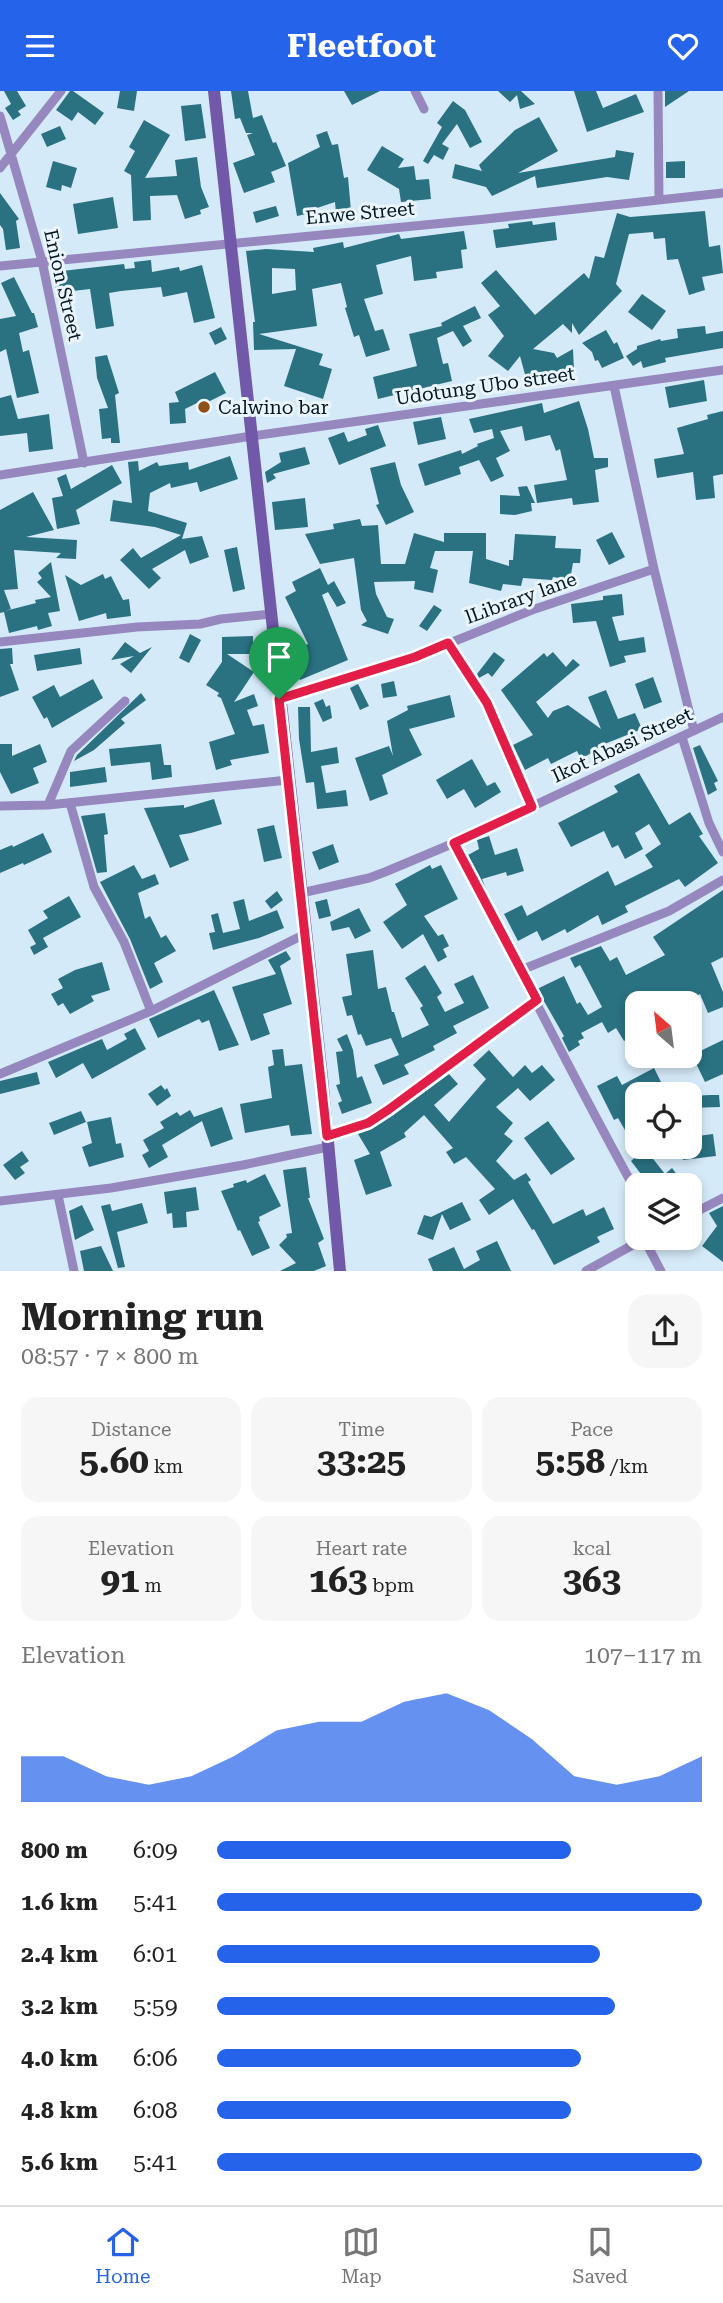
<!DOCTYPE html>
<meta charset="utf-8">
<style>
body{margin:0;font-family:"Roboto Serif",serif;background:#f6f6f6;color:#222;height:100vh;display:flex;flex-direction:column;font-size:26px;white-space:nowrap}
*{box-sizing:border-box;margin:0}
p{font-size:23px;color:#767676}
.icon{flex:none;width:38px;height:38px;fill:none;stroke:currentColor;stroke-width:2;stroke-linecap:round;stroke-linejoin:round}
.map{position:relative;height:1180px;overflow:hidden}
.panel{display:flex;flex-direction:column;background:#fff;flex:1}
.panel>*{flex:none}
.needle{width:46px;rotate:332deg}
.fabs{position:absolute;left:625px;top:900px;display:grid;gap:14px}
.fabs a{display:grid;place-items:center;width:77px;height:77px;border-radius:14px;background:#fff;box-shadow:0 4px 10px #0003;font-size:35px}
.pin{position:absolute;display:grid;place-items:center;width:60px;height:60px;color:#fff;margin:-72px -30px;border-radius:50% 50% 50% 0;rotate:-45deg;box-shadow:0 0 7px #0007}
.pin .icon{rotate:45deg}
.round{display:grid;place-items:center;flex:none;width:74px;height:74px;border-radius:21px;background:#f6f6f6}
.head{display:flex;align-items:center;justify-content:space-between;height:119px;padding:0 21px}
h1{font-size:38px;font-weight:700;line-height:52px}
.metrics{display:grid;grid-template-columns:repeat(3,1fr);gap:10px;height:119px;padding:7px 21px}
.metrics div{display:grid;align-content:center;border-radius:18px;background:#f6f6f6;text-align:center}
.metrics b{font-size:35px;font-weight:700}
.metrics small{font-size:19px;font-weight:400}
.metrics p{font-size:19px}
.chart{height:196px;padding:14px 21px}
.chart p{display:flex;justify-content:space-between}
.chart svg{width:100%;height:126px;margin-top:7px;fill:#2563eb;opacity:.7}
ul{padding:0 21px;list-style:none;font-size:23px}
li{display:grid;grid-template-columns:112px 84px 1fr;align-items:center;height:52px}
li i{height:18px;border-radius:9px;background:#2563eb}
header{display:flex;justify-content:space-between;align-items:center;height:91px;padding:0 21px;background:#2563eb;color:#fff;font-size:32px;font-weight:700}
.dock{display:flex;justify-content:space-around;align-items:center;height:98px;border-top:2px solid #e0e0e0;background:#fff;font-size:19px;color:#767676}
.dock a{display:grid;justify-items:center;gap:4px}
.dock .on{color:#2563eb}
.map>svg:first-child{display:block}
.building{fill:#2a7182;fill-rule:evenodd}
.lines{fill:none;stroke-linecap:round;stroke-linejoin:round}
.street{stroke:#9787bf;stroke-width:9}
.secondary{stroke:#7258a8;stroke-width:12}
.route-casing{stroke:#fff;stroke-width:14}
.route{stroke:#e11d48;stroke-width:9}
.poi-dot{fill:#905018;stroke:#ebf5fd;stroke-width:2.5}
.labels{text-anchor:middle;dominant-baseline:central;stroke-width:6;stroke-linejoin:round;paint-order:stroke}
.street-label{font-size:19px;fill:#031723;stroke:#ebf5fd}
.poi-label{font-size:19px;fill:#031723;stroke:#ebf5fd;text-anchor:start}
</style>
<header><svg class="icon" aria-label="menu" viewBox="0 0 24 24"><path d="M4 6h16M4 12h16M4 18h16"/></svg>Fleetfoot<svg class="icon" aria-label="heart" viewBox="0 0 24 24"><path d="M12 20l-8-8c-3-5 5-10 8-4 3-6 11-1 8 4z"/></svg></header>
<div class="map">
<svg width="723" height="1180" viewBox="0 0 723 1180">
<rect width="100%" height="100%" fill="#d5eaf8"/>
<path class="building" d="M4 0H17L26 15 18 20 21 24 13 29 5 17 11 13Z
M70 0H73L104 22 95 34 78 21 72 30 56 19Z
M120 0H137L134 20 117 17Z
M231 0H248L253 27 262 24 273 52 276 51 286 75 271 81 275 91 244 102 233 72 255 64 247 44 253 42H246L240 27 235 28Z
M344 0H380L352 14Z
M498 0H521L535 13 520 18 517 4 510 11Z
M574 0H596L603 17 636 3 644 21 587 41Z
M665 0H689L665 16Z
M453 10 465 19 482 51 470 57 457 33 442 53 449 57 443 69 434 64 428 73 423 70 442 36 437 32Z
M201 13 206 47 185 50 181 15Z
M539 26 558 60 518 82 615 66 616 59 634 62 629 89 607 86 537 97 535 85 492 105 486 96 452 87 455 73 482 80 479 74 515 39Z
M144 29 170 44 145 87 177 85 175 69 197 66 201 96 209 116 200 119 201 123 185 128 177 104 150 105 151 129 133 130 131 84 124 80 135 60 129 56Z
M60 35 66 48 47 56 41 43Z
M327 40 332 54 338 53 344 87 348 86 351 120 336 122 335 111 311 119V122L297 125 288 72 320 56 316 44Z
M382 55 404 68 398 77 414 75 416 89 429 88 431 108 401 111 399 98 367 79Z
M53 70 77 77 71 97 62 94 61 100 46 96Z
M685 70V87H666V71Z
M0 102 19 128 16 130 20 157 6 159 3 138 0 134Z
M113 106 118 137 78 143 73 113Z
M276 115 279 125 256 132 253 121Z
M705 120 709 156 720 154 723 182 702 186 705 199 689 204 678 168 667 169 665 147 654 148 653 141 629 143 616 193 622 200 579 244 572 232V242L563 233 533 258 554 262 557 267 573 258 574 280 547 282 548 285 527 291 520 265 508 280 488 265 504 245 488 224 500 215 481 192 496 179 535 224 584 182 589 188 595 165 604 167 617 122 630 126Z
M532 130 533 134 555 131 557 149 496 157 493 139 509 137 508 133Z
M464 140 467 158 461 159 463 177 436 181 437 187 414 190 411 165 376 174 383 203 364 208 375 240 383 238 390 259 366 266 359 244 354 246 345 217 347 216 341 192 312 198 317 235 259 243 323 263 319 274 332 278 323 308 284 295 296 258 254 259 253 231H255L246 160 266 158 314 161 313 157 343 151 344 157 399 143 401 148ZM272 177 295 178 296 199 272 203Z
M151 169 152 181 179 176 180 180 202 174 215 227 194 232 187 201 163 206 161 196 121 200 109 202 114 235 96 238 90 198 56 202 53 181 124 173 125 178 135 177 134 171Z
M14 186 32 222H34L38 236 19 242 23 261 29 259 39 302 17 307 6 258 0 261V228L16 225 1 192Z
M642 203 666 220 652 239 628 221Z
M475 215 481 227 463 235 472 250 463 256 453 240 437 247 443 273 448 272 452 290 378 308 373 286 417 275 409 243 442 235 441 232Z
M705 235 706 243 723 240V257L665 267 666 271 643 277 641 270 633 275 626 265 637 258V255L660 248 661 250 678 247 677 238Z
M221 236 227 248 215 254 209 242Z
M606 239 614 253 617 251 624 267 602 277 598 269 595 270 592 261 582 252Z
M107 264 119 302 115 304 120 352H111V347L102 348 99 318 108 317 97 287 95 266Z
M215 281 226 302 206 312 205 308 185 318 186 332 170 333 169 312 179 311 175 301Z
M704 289 707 310 669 317 665 296Z
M11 304 18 328 49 323 53 358 29 361 27 342 0 345V307Z
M579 310 588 338 594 367H608V376L595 379 599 411 573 414 572 407 537 412 534 394 567 389 560 358 556 360 550 344 525 350 522 335 500 340 510 360 496 367 504 385 491 391 479 369 459 376 461 383 425 395 418 373 461 359 462 363 478 355 477 353 494 347 492 338 474 342 469 328 542 312 544 322Z
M723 320V383L713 385 715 407 696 409 693 381 657 387 654 368 684 363 677 337 708 328 707 324Z
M441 326 446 348 418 354 413 331Z
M378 334 386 355 339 374 328 347 344 341 348 351 367 344 365 338Z
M305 356 310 373 273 383 276 387 267 392 265 381 281 371 279 362Z
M230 365 238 388 200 401 197 391 171 397 170 392 150 402 148 420 187 432 182 448 202 445 209 466 190 473 185 459 152 478 161 487 149 498 120 469 133 457 141 467 181 444 155 436 110 430 113 409 132 412 128 371 138 370 139 380 157 371 159 375 188 371 189 379Z
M395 371 401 394 414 421 386 434 376 414 379 413 370 377Z
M112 374 122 392 76 419 80 433 57 438 52 407 63 405 57 387 66 383 71 398Z
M527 395 535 412H531L532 420 515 424 500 423V404L520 405 518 396Z
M33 401 54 439 26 446 77 449 76 468 56 467 61 462 14 459 18 498 4 499 11 518 5 520 36 512 35 509 51 506 37 491 42 487 38 482 51 471 60 520 48 522 52 535 38 539 37 535 9 542 4 521 0 522V419Z
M305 407 308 436 275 439 272 411Z
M360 428 362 435 378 434 381 473H405L414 442 444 451V442H486V468L509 475V469H513L515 443 556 445 555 457 581 458 580 472H573L570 489 553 486 552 489 523 487 521 495 503 493 501 500 469 492 473 460H435L430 477 438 479 433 502 414 498 415 490 374 491 376 503 387 526 394 528 388 543 361 534 367 530 361 519 354 467 320 473 305 443 334 438 333 433Z
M612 441 625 466 609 474 596 449Z
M237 456 245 498 233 501 224 459Z
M320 477 328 494 334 490 346 512 337 516 328 501 322 504 348 569 300 589 288 561 308 553 285 506 296 500 292 491Z
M103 483 105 488 111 485 123 509 129 508 131 525 107 528 106 522 79 530 65 484 81 494Z
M622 503 624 524 612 526 619 550 644 546 646 561 624 565 626 571 610 576 596 530 573 532 571 513 603 509V505Z
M434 514 442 519 427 540 419 535Z
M190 543 201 549 189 572 179 567Z
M253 545V563H227L254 581 234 611 254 603 258 615 247 619 253 635 264 633 269 662 230 669 232 674 216 679 209 651 235 643 221 607 217 605 219 602 206 594 222 571V546Z
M125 551 140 562 152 556 131 582 120 573 134 565 111 569Z
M12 557 13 573H10L19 599 0 606V558Z
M80 557 82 573 37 580 34 564Z
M494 561 505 569 492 586 488 582 479 587 477 583Z
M553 561 566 576 573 568 580 574 536 611 548 627 553 620 568 614 601 638 588 606 606 599 618 628 635 622 642 638 602 654 603 655 581 668 577 660 551 673 548 667 525 679 513 654 533 644 501 599 544 562 547 566Z
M653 586 662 611 644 618 635 593Z
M93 588 103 607 52 637 47 626 44 628 32 606 54 594 60 606Z
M394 590 397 605 383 607 381 593Z
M358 593 369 615 360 619 350 597Z
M141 602 146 609 121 628 125 632 94 659 74 670 77 664Z
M450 604 455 626 409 638 422 664 382 684 388 703 370 710 355 667 389 655 393 665 387 630 408 619 407 615Z
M323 608 326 616 330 614 332 627 323 631 314 612Z
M298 616H310L311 661 337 656 339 672 321 675 326 702 346 699 348 715 317 718 314 691 306 692 299 648Z
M0 653H12V665L40 653 47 671 33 677 39 692 11 703 0 681Z
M161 653 164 674H171L172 686 152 689 150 671 111 675 109 658Z
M700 654 718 690 714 692 717 699 708 704 693 657Z
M472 668 487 695 495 691 501 701 475 717 464 698 447 708 436 689Z
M105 676 107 691 70 696V681Z
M639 682 669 734 690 721 703 743 699 745 718 772 685 796 679 788 625 815 628 821 602 834 598 824 567 842 565 838 542 850 537 840 518 850 504 823 522 814 527 825 608 780 615 795 653 776 645 764 661 753 649 733 635 742 643 758 625 768 618 754 612 757 604 740 571 756 558 732 618 701 614 695Z
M214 708 222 733 191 742 179 744 189 769 170 777 144 717 184 714V717Z
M105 722 108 743 104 744 107 781 97 782 81 725Z
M274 734 282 767 264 771 257 738Z
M43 742 52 761 24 774 23 772 0 782V759L12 754 13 756Z
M489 745 495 764 517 757 524 780 507 785 506 781 482 788 488 803 468 764 479 758 477 749Z
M333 753 339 771 319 779 312 761Z
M134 774 142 788 155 783 159 793 138 802 145 828 150 825 161 847 166 844 176 860 154 872 163 891 150 898 130 848 100 791Z
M430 774 432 778 441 774 458 808 424 825 438 845 443 843 449 855 443 858 447 866 438 871 423 843 402 858 383 831 407 814 395 793Z
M723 799V866L711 872 723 901V916L708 922 700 903 681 912H674L670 903 653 912H629L637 925V943L624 950 616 937 608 942 602 931 581 942 584 947 578 950 580 954 569 961 562 947 564 945 537 898 564 885 577 913 580 911 588 924 602 916 580 874 575 877 570 867 601 855 610 870 617 866 626 884 665 864 653 846Z
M277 800 283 809 271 818 265 810Z
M69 805 81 826 43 847 48 856 34 864 30 856 36 853 28 839 48 827 43 820Z
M244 808 249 830 277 819 284 837 259 847 213 859 209 842 215 841 211 824 218 822 223 842 240 838 233 811Z
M327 808 331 825 319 828 315 811Z
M359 817 371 840 355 848 349 836 332 840 330 831Z
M373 859 378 898 386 896 392 921H394L402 947 429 934 420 917 423 915 405 887 425 874 442 902 437 906 445 921 464 912 454 893 473 884 489 917 453 935 457 942 433 955 435 959 404 974 409 983 383 994 374 974 399 964 391 947 366 955 361 943 358 944 352 924 347 925 342 906 352 904 346 863Z
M286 860 291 868 280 875 292 913 263 923 270 943 251 950 232 896 276 883 268 869Z
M102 871 110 899 91 905 94 910 70 923 63 912 58 915 51 903 63 897 58 888 75 879Z
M214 899 239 954 219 960 209 929 202 932 199 928 158 947 149 928Z
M135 937 146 958 92 988 83 972 56 987 48 971 102 948 107 959 127 948 124 943Z
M347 943 353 959 357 987 362 985 372 1012 342 1023 338 1012 342 1010 336 994 340 993 336 961 343 960 337 948Z
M723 949V983L705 991 692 964Z
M283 958 285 975 302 973 312 1043 291 1045 289 1034 245 1042 240 1013 272 1007 268 976 274 974 272 959Z
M489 959 513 986 525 974 532 982 542 974 555 989 530 1010 518 997 496 1016 513 1032 504 1043 513 1050 496 1070 514 1089 526 1082 531 1089 528 1091 553 1133 583 1118 586 1125 604 1116 614 1138 597 1146 600 1151 554 1174 534 1138 532 1139 513 1108 489 1124 479 1109 495 1098 466 1066 454 1073 446 1061 453 1057 424 1024 404 1042 406 1046 380 1061 392 1095 366 1104 354 1069 370 1063 358 1043 372 1038 392 1025 449 983 458 993 434 1014 449 1031 486 988 473 974Z
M654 977 667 1003H637V1055H643L665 1083 672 1077 682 1090 677 1094H658L649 1083 644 1087 631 1070 639 1063 618 1027 614 1029 597 995 617 985 622 994Z
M37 981 40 993 0 1003V990Z
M161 994 165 999 167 997 171 1005 157 1015 148 1003Z
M710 1004H719L720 1016 690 1017V1005Z
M222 1016 233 1048 211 1056 202 1030 162 1054 168 1066 149 1077 142 1064 149 1060 143 1049 164 1037 160 1031 177 1021 180 1025 190 1019 194 1026Z
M81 1020 86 1031 54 1044 49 1032Z
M111 1026 116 1053 121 1052 124 1066 89 1076 82 1056 92 1052 87 1031Z
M548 1030 575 1068 551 1084 524 1047Z
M713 1043 716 1065 683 1069 682 1055H690V1046Z
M22 1060 29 1070 20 1076 25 1082 15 1089 3 1074Z
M306 1076 310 1107H308L324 1148 318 1152 326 1175 314 1180H280L296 1172 279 1154 287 1146 286 1143 292 1142 283 1079Z
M265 1083 281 1115 259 1126 260 1130 258 1131 270 1157 252 1165 240 1139 238 1140 221 1100 234 1096 233 1093 246 1089 247 1092Z
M196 1096 199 1119 186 1121 187 1136 173 1137 172 1122 167 1123 164 1101Z
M462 1111 471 1129 450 1139 442 1123 433 1149 417 1143 424 1124 431 1126Z
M142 1112 148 1132 117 1141 125 1176 118 1177 101 1115 110 1113 112 1120Z
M82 1114 94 1139 75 1149 69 1120Z
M723 1115V1171L702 1155 717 1135 709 1122Z
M497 1150 511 1180H433L428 1168 454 1156 464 1178 480 1169 476 1160Z
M101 1155 113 1180H84L80 1160Z"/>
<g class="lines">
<path class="street" d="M415 0 424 18
M658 0 659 109
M0 25 42 170 84 372
M0 77 61 0
M0 175 486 128 723 102
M614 295 654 478 694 640
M0 384 252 345 723 279
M0 551 137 536 200 533 221 528 271 523
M448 553 487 612 532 716
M279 608 415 566 532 519 654 478
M682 646 709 732 723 761
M70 712 94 796 124 851 151 920
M48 714 71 660 125 610
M0 715 48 714 288 689
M454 752C515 869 573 987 637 1102
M301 802 369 787 385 781 454 752 723 626
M521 879 669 820 723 789
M0 983 151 920 305 843
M327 1045 368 1032 388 1019 537 909
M58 1104 74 1180
M0 1110 111 1097 243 1074 328 1056
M690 1124 723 1107
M644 1148 661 1180
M586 1180 647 1146"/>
<path class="secondary" d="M214 0 322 986 340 1180"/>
</g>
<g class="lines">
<defs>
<path id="route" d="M448 552 487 612 532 716 454 752 537 909 388 1019 368 1032 327 1045 279 608 415 566Z"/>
</defs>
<use href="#route" class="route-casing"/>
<use href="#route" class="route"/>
</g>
<circle class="poi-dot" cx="204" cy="316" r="7"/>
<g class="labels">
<g class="street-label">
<text transform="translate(360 122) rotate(-5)">Enwe Street</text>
<text transform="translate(63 194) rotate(77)">Enion Street</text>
<text transform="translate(485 295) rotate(-8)">Udotung Ubo street</text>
<text transform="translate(521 507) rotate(-20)">lLibrary lane</text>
<text transform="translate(622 654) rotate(-25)">Ikot Abasi Street</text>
</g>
<g class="poi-label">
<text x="218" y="316">Calwino bar</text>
</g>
</g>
</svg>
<div class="fabs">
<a><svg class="needle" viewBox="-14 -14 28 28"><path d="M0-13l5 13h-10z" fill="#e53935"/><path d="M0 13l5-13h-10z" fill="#767676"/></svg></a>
<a><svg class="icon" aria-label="locate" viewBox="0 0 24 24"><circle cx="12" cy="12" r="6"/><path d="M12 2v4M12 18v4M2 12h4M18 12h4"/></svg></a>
<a><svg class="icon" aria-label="layers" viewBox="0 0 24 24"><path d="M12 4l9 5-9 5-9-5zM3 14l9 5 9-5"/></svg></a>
</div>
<div class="pin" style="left:279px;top:608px;background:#1e9e55"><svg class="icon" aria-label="arrive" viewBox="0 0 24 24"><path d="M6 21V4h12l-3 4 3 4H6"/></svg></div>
</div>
<section class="panel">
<div class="head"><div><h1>Morning run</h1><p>08:57 · 7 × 800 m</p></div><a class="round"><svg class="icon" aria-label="share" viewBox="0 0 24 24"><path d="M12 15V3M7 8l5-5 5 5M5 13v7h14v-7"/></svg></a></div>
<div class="metrics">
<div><p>Distance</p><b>5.60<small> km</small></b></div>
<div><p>Time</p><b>33:25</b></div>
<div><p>Pace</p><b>5:58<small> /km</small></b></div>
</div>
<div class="metrics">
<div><p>Elevation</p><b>91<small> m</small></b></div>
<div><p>Heart rate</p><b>163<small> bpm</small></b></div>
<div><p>kcal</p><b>363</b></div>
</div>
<div class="chart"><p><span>Elevation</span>107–117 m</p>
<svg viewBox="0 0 160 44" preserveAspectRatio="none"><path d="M0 44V28L10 28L20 35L30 38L40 35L50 28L60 19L70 16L80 16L90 9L100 6L110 12L120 22L130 35L140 38L150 35L160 28V44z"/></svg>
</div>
<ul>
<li><b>800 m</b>6:09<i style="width:73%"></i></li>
<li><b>1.6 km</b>5:41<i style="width:100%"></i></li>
<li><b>2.4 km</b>6:01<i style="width:79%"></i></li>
<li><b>3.2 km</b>5:59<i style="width:82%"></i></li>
<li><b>4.0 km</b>6:06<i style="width:75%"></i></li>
<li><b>4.8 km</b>6:08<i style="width:73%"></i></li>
<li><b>5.6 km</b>5:41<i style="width:100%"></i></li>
</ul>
</section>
<nav class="dock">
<a class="on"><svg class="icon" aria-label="home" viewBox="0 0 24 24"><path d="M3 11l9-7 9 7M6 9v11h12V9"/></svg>Home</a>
<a><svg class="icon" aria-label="map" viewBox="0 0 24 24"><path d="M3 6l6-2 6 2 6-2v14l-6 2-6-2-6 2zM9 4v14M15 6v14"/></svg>Map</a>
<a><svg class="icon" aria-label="saved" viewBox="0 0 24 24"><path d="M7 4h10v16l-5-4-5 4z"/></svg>Saved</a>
</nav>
